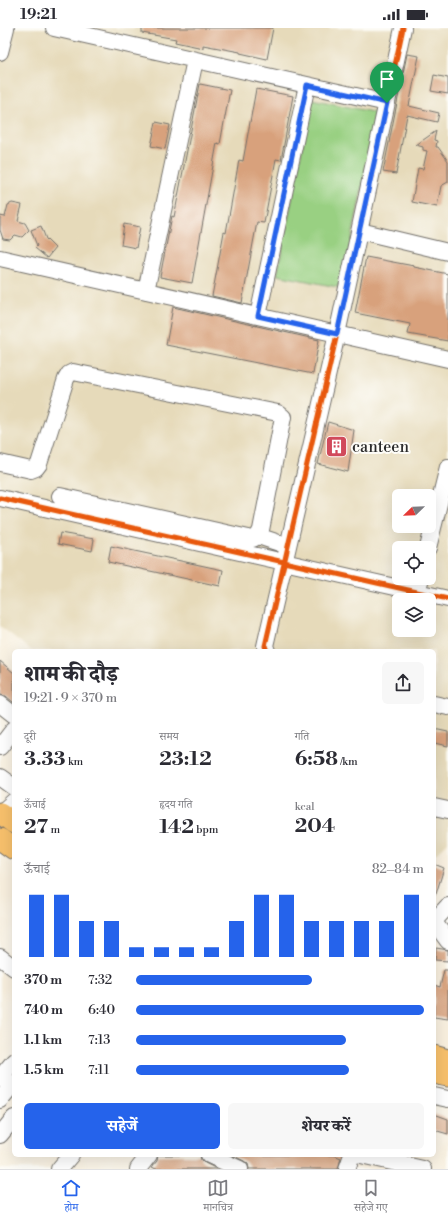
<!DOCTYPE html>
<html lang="hi">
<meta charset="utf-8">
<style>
body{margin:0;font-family:"Libre Bodoni","Noto Serif Devanagari",serif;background:#f7f7f7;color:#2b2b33;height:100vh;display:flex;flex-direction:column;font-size:15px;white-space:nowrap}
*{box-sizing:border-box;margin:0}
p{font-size:13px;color:#7c7c81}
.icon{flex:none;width:22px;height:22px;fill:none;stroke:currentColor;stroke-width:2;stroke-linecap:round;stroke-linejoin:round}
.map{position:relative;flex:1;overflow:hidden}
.drawer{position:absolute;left:12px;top:621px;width:424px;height:508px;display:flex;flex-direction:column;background:#fff;border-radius:6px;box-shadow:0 4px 16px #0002}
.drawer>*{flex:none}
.needle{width:26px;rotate:247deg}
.tools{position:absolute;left:392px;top:461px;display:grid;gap:8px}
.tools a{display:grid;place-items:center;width:44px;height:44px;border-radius:6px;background:#fff;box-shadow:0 4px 16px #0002;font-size:20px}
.pin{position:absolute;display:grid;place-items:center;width:34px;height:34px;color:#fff;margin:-41px -17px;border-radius:50% 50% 50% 0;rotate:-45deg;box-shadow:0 0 4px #0007}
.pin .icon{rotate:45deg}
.round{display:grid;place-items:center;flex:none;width:42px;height:42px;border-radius:6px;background:#f7f7f7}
.summary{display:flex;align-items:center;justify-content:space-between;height:68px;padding:0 12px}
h1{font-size:22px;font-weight:800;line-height:30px}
.figures{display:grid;grid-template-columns:repeat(3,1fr);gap:6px;height:68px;padding:4px 12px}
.figures div{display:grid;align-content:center}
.figures b{font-size:20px;font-weight:800}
.figures small{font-size:11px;font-weight:400}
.figures p{font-size:11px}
.chart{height:112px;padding:8px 12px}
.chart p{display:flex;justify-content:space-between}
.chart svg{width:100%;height:72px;margin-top:4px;stroke:#2563eb;stroke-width:6}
.action{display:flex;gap:8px;margin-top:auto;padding:8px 12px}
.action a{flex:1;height:46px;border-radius:6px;background:#2563eb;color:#fff;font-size:16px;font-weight:800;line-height:46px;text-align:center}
.action a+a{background:#f7f7f7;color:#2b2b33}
ul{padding:0 12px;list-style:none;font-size:13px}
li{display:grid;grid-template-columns:64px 48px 1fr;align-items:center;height:30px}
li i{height:10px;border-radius:5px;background:#2563eb}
.status{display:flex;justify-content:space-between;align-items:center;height:28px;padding:0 20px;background:#fff;direction:ltr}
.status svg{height:11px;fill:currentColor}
.menu{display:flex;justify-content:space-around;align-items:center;height:56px;border-top:1px solid #e1e1e2;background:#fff;font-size:11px;color:#7c7c81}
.menu a{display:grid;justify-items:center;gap:2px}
.menu .on{color:#2563eb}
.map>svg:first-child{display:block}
.built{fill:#e6daba;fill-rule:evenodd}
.green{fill:#99d082;stroke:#627e56}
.building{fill:#d8a17c}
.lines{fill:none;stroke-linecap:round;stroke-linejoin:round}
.minor-casing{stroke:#73706a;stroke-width:18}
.major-casing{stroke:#73706a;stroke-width:23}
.minor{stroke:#fff;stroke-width:16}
.major{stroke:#f7c06c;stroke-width:21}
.cycleway-casing{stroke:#fdfcf7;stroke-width:8}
.cycleway{stroke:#e8590c;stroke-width:5}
.route-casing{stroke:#fff;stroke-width:8}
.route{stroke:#2563eb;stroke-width:5}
.labels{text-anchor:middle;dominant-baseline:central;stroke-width:4;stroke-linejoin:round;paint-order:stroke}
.poi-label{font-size:16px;fill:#2b2b2b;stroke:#fdfcf7;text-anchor:start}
</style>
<div class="status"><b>19:21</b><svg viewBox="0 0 49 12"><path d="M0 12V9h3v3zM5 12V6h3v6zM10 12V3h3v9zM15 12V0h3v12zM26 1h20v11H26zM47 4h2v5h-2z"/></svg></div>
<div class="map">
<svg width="448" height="1141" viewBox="0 0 448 1141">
<rect width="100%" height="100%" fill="#fdfcf7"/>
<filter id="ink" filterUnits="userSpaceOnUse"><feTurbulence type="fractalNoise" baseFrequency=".025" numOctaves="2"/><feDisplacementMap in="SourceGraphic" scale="8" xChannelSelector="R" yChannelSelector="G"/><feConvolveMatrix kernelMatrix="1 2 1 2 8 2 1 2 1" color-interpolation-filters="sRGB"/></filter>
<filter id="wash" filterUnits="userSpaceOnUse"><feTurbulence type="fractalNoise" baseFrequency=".012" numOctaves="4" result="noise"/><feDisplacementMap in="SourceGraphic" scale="16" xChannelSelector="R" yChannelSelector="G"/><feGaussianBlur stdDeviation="0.9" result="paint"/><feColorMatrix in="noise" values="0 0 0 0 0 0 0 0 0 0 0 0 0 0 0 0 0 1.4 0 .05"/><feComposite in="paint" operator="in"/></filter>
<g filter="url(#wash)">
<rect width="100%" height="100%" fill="#f8efde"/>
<path class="built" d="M0 0H448V814L437 825H434V623H32L0 598ZM399 468H429V498H399ZM399 520H429V550H399ZM399 572H429V602H399Z"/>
<path class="green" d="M312 71 377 85 342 260 277 247Z"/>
<g id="blocks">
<path class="building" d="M142 0H273L267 31 240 25V24L203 17V20L175 14 176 11 142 5Z
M407 26 419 28 409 78 439 85 437 94 407 87 396 146 383 144Z
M434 47 448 50V66L431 63Z
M200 56 230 62 220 116 217 115 192 255 160 249 172 188 174 189Z
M256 61 293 68 281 132 276 131 264 195 257 194 242 275 212 268 224 204 226 205 239 132 243 133Z
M156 94 170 97 165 121 151 118Z
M436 103 434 112 437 113 436 119H438L448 133V154L441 158 437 179 412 174 418 140 423 141 427 123 423 122V119L416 117Z
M12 175 22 177 18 193 25 195 29 202 22 209 15 207 10 212 3 211 0 202V188L5 189 8 177Z
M124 196 140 199 136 220 121 217Z
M41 198 46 211 55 220 47 230 35 220 37 218 31 202Z
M366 229 414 238V239L448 246V313L408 306 410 296 355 285Z
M173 279 319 312 313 346 166 317Z
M328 394 354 402 348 444 318 436Z
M60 505 94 511 92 523 58 516Z
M111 518 223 542 220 558 108 534Z
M0 633 14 645V675L6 668 0 667Z
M434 701 448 704V718L434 715Z
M434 836 444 840 436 866 434 865Z
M436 920 448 922V933L435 932Z
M444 942H448V991L434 989V957L440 959Z
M434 1086 448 1091V1106L434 1102Z
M158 1127H200L201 1132 205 1135 217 1141H156L152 1139 157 1133Z
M232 1127H334L341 1130 338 1141H249L248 1136 244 1133Z"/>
</g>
</g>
<g filter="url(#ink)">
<use href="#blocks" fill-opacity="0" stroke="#73706a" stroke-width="1"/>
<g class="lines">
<defs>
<path id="minor" d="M54 0 387 75
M0 24 6 0
M360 203 448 224
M0 230 448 331
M146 263 195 32
M258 288 307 57
M0 435 31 442 36 440 39 436 66 351 69 346 73 344 278 385 283 389 261 502 258 508 253 511 60 468
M0 470 448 571
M258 508 288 518
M428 520 448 439
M417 564 421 550
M267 623 265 618 337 306 403 0
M0 676 14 687
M434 676 448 679
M0 719 14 701
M0 749 14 759
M434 779 448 782
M1 785 14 773
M434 893 448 878
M434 894 448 913
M0 929 14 940
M0 1050 14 1033
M434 1068 448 1071
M0 1072 14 1055
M0 1107 14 1090
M209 1127 240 1141
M361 1127 423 1141
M59 1141 71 1127
M138 1141 149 1127
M347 1141 352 1127"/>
<path id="major" d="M0 785 14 795
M0 811 14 821
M434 1028 448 1032
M434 1045 448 1048"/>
</defs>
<use href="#minor" class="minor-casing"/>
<use href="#major" class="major-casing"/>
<use href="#minor" class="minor"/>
<use href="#major" class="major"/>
<defs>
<path id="cycleway" d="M0 470 448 571
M267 623 265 618 337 306 403 0"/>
</defs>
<use href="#cycleway" class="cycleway-casing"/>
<use href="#cycleway" class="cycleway"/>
</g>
</g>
<g class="lines" filter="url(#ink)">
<defs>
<path id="route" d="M307 57 387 75 337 306 258 288Z"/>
</defs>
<use href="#route" class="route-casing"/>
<use href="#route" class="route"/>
</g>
<defs>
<symbol id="building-square" viewBox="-11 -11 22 22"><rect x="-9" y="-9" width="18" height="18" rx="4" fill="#d1495b" stroke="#fdfcf7"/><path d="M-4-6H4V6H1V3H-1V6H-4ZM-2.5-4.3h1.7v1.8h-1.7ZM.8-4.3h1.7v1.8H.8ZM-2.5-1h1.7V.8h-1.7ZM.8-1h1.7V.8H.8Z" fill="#fff"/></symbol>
</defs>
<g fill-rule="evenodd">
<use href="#building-square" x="324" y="406" width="25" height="25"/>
</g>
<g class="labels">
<g class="poi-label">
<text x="352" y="419">canteen</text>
</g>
</g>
</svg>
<div class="tools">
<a><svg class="needle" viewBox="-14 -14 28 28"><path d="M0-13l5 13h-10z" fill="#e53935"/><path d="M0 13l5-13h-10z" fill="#7c7c81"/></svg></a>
<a><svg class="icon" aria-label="locate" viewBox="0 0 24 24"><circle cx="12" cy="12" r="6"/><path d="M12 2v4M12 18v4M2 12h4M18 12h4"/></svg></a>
<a><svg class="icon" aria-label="layers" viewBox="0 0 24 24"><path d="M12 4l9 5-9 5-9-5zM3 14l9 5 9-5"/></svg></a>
</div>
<div class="pin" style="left:387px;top:75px;background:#1e9e55"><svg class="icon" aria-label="arrive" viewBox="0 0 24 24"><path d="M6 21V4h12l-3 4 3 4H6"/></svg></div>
<section class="drawer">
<div class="summary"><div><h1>शाम की दौड़</h1><p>19:21 · 9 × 370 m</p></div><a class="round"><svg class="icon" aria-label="share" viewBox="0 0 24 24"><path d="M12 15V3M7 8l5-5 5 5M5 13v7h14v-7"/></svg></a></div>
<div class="figures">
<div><p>दूरी</p><b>3.33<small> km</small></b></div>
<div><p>समय</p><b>23:12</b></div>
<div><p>गति</p><b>6:58<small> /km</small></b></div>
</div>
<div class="figures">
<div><p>ऊँचाई</p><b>27<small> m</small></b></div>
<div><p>हृदय गति</p><b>142<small> bpm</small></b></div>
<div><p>kcal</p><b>204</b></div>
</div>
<div class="chart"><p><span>ऊँचाई</span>82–84 m</p>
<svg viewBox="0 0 160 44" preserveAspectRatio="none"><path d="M5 44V6M15 44V6M25 44V22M35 44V22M45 44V38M55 44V38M65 44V38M75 44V38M85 44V22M95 44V6M105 44V6M115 44V22M125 44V22M135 44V22M145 44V22M155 44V6"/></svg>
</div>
<ul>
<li><b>370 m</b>7:32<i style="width:61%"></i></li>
<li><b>740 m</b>6:40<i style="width:100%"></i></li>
<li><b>1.1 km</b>7:13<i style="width:73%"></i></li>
<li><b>1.5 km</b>7:11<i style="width:74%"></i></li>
</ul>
<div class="action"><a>सहेजें</a><a>शेयर करें</a></div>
</section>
</div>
<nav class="menu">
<a class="on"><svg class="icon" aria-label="home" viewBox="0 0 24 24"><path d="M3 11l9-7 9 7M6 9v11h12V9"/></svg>होम</a>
<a><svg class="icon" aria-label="map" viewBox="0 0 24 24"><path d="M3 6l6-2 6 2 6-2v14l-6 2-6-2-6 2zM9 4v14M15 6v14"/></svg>मानचित्र</a>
<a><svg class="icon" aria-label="saved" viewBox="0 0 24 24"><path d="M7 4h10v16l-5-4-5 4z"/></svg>सहेजे गए</a>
</nav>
